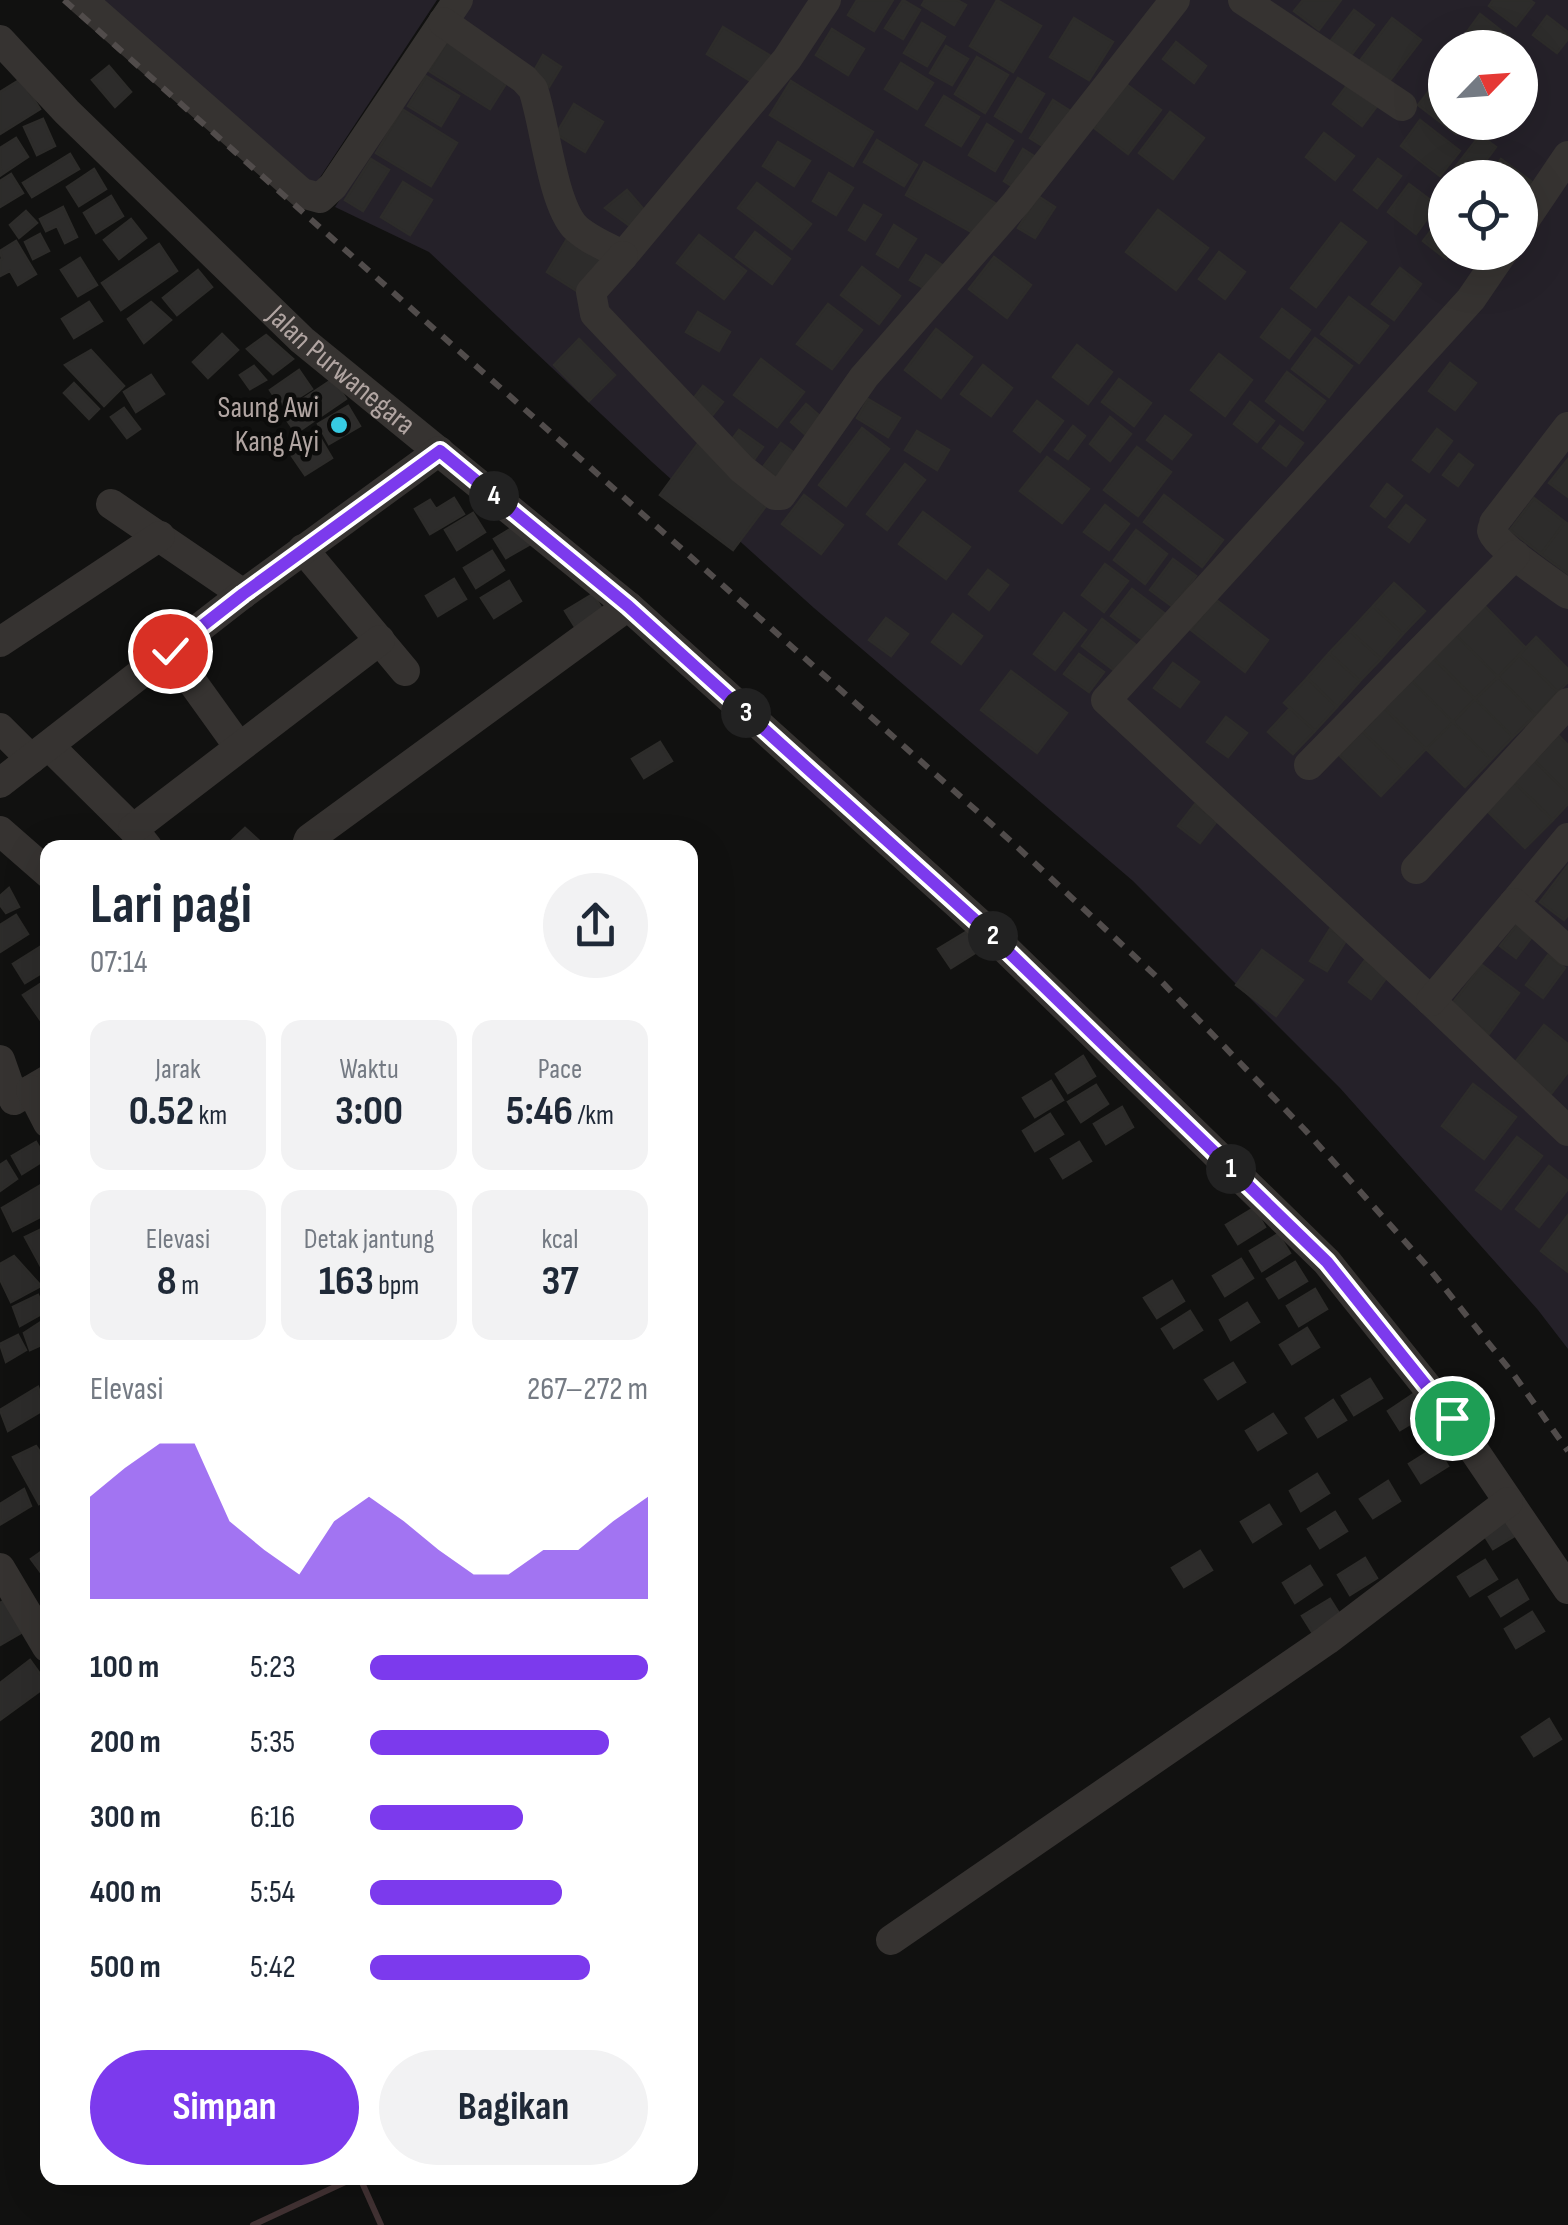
<!DOCTYPE html>
<html lang="id">
<meta charset="utf-8">
<style>
body{margin:0;font-family:"Sofia Sans Condensed",sans-serif;background:#f2f2f3;color:#1f2937;height:100vh;display:flex;flex-direction:column;font-size:38px;white-space:nowrap}
*{box-sizing:border-box;margin:0}
p{font-size:32px;color:#747a83}
.icon{flex:none;width:55px;height:55px;fill:none;stroke:currentColor;stroke-width:2;stroke-linecap:round;stroke-linejoin:round}
.map{position:relative;flex:1;overflow:hidden}
.side{position:absolute;left:40px;top:840px;width:658px;height:1345px;display:flex;flex-direction:column;background:#fff;border-radius:20px;box-shadow:0 10px 40px #0002}
.side>*{flex:none}
.needle{width:65px;rotate:65deg}
.controls{position:absolute;left:1428px;top:30px;display:grid;gap:20px}
.controls a{display:grid;place-items:center;width:110px;height:110px;border-radius:50%;background:#fff;box-shadow:0 10px 40px #0002;font-size:50px}
.pin{position:absolute;display:grid;place-items:center;width:85px;height:85px;color:#fff;margin:-42px;border:5px solid #fff;border-radius:50%;box-shadow:0 2px 10px #0007}
.km{position:absolute;width:50px;height:50px;margin:-25px;border-radius:50%;background:#222;color:#fff;font-size:28px;line-height:50px;text-align:center}
.round{display:grid;place-items:center;flex:none;width:105px;height:105px;border-radius:52px;background:#f2f2f3}
.overview{display:flex;align-items:center;justify-content:space-between;height:170px;padding:0 50px}
h1{font-size:55px;font-weight:700;line-height:75px}
.stats{display:grid;grid-template-columns:repeat(3,1fr);gap:15px;height:170px;padding:10px 50px}
.stats div{display:grid;align-content:center;border-radius:20px;background:#f2f2f3;text-align:center}
.stats b{font-size:42px;font-weight:700}
.stats small{font-size:28px;font-weight:400}
.stats p{font-size:28px}
.chart{height:280px;padding:20px 50px}
.chart p{display:flex;justify-content:space-between}
.chart svg{width:100%;height:180px;margin-top:10px;fill:#7c3aed;opacity:.7}
.primary-button{display:flex;gap:20px;margin-top:auto;padding:20px 50px}
.primary-button a{flex:1;height:115px;border-radius:60px;background:#7c3aed;color:#fff;font-size:40px;font-weight:700;line-height:115px;text-align:center}
.primary-button a+a{background:#f2f2f3;color:#1f2937}
ul{padding:0 50px;list-style:none;font-size:32px}
li{display:grid;grid-template-columns:160px 120px 1fr;align-items:center;height:75px}
li i{height:25px;border-radius:12px;background:#7c3aed}
.map>svg:first-child{display:block}
.green{fill:#252129;fill-rule:evenodd}
.lines{fill:none;stroke-linecap:round;stroke-linejoin:round}
.stream{stroke:#423233;stroke-width:6}
.building{fill:#2d2c2b;stroke:#2d2c2a;stroke-width:2.5}
.minor{stroke:#363331;stroke-width:30}
.rail{stroke:#514c4b;stroke-width:6;stroke-dasharray:12 10;stroke-linecap:butt}
.route-casing{stroke:#fff;stroke-width:20}
.route{stroke:#7c3aed;stroke-width:12}
.poi-dot{fill:#37cbe3;stroke:#0c0c0b;stroke-width:4}
.labels{text-anchor:middle;dominant-baseline:central;stroke-width:9;stroke-linejoin:round;paint-order:stroke}
.street-label{font-size:30px;fill:#b1a5a2;stroke:#0c0c0b}
.poi-label{font-size:30px;fill:#b1a5a2;stroke:#0c0c0b;text-anchor:end}
</style>
<div class="map">
<svg width="1568" height="2225" viewBox="0 0 1568 2225">
<rect width="100%" height="100%" fill="#111110"/>
<path class="green" d="M101 0H437L315 185Z
M473 0H1568V1349L1538 1310 1340 1088 1133 881 814 608 652 462 429 252 335 207ZM1445 48H1520V122H1445ZM1445 178H1520V252H1445Z"/>
<g class="lines">
<path class="stream" d="M360 2178 381 2225
M253 2225 354 2178"/>
</g>
<path class="building" d="M857 0H893L874 31 848 15Z
M903 0 920 10 903 39 885 28Z
M925 0H957L966 5 954 25 922 5Z
M997 0 1041 26 1013 72 970 46Z
M1303 0H1341L1319 30 1294 11Z
M1493 0H1530L1534 3 1516 26 1489 6Z
M1354 10 1374 25 1349 58 1329 43Z
M1480 14 1518 44 1515 48H1465L1459 43Z
M1547 16 1568 32V39L1557 53 1533 35Z
M1074 18 1113 42 1089 80 1050 57Z
M1392 18 1421 40 1388 83 1359 62Z
M922 23 945 37 927 66 904 53Z
M723 27 774 58 757 85 707 54Z
M832 29 864 49 848 75 816 55Z
M447 41 509 79 490 109 429 71Z
M1176 42 1206 66 1194 83 1163 59Z
M946 46 968 59 952 85 930 73Z
M543 55 561 67 549 87 531 76Z
M977 57 1008 75 985 113 955 94Z
M901 63 933 83 917 109 885 89Z
M109 66 131 92 115 107 92 80Z
M426 76 459 96 441 126 408 106Z
M1018 78 1044 94 1021 132 995 116Z
M21 79 40 109 0 134V92Z
M791 81 873 132 853 166 770 115Z
M1126 84 1161 110 1128 154 1093 127Z
M1348 84 1377 106 1362 126 1333 104Z
M1429 91 1445 103V122H1464L1456 134 1418 105Z
M944 96 979 117 961 146 926 125Z
M1053 100 1075 114 1052 152 1030 138Z
M574 104 603 122 585 152 556 134Z
M402 109 457 143 431 186 376 153Z
M1170 112 1204 138 1173 179 1139 153Z
M43 119 55 146 37 155 24 127Z
M1420 120 1460 151 1440 176 1401 146Z
M987 124 1013 141 995 171 969 155Z
M1324 133 1354 156 1335 180 1306 157Z
M1480 135 1496 147 1473 178H1455L1450 174Z
M16 138 28 157 1 175 0 148Z
M877 140 917 165 904 186 864 162Z
M778 142 810 161 794 186 763 166Z
M1023 149 1040 160 1021 192 1004 181Z
M70 154 79 169 32 197 23 183Z
M371 159 389 170 363 211 345 200Z
M1378 159 1401 176 1377 208 1354 190Z
M1501 159 1536 185 1520 206V178H1487Z
M924 162 1000 206 982 238 906 195Z
M94 169 106 189 79 206 67 187Z
M829 173 853 188 836 215 813 201Z
M11 174 23 193 0 207V181Z
M403 182 432 200 410 235 381 217Z
M757 183 811 224 792 249 738 208Z
M1409 184 1437 205 1416 234 1388 212Z
M627 190 646 212 637 231 605 208Z
M111 196 123 216 96 233 84 213Z
M1038 196 1055 207 1035 238 1018 228Z
M864 205 881 215 865 240 849 230Z
M63 207 77 237 65 243 57 226 46 231 40 219Z
M1158 210 1208 248 1176 290 1126 252Z
M26 211 37 223 19 238 10 225Z
M1445 212V252H1451L1446 259 1423 241Z
M131 219 146 238 119 259 104 240Z
M1341 223 1366 242 1316 307 1291 288Z
M894 225 916 239 898 267 877 254Z
M755 232 790 259 772 284 736 257Z
M40 234 49 251 33 259 25 242Z
M699 235 746 271 724 299 677 263Z
M567 239 603 261 583 295 547 272Z
M16 241 36 274 18 285 10 271 0 276V260L2 259 0 251Z
M159 244 177 271 121 310 102 283Z
M1219 252 1245 272 1225 299 1199 279Z
M926 255 947 268 932 293 910 280Z
M994 257 1031 285 1007 318 969 289Z
M80 258 97 285 78 296 61 270Z
M862 267 900 296 879 324 841 295Z
M1400 268 1421 284 1394 320 1372 304Z
M198 270 212 287 177 315 163 298Z
M1349 297 1388 326 1359 363 1321 334Z
M89 302 102 321 74 338 62 319Z
M151 302 171 320 144 343 128 319Z
M828 304 862 330 832 369 797 344Z
M1282 309 1310 330 1289 358 1261 337Z
M698 312 730 332 719 351 686 332Z
M936 329 972 357 941 398 905 370Z
M222 334 238 350 208 378 193 362Z
M266 335 293 359 273 374 247 349Z
M1315 338 1352 366 1329 397 1292 369Z
M579 339 615 375 589 401 554 365Z
M1077 345 1112 372 1088 404 1053 377Z
M91 350 124 386 104 406 65 365Z
M1219 354 1252 380 1225 416 1191 390Z
M761 359 804 392 777 427 734 395Z
M1450 363 1476 383 1455 410 1429 391Z
M983 365 1012 388 991 416 961 394Z
M254 366 266 380 250 389 240 375Z
M299 370 312 389 282 408 270 390Z
M1287 372 1325 401 1303 430 1266 401Z
M151 375 164 394 136 412 124 392Z
M333 379 346 399 296 433 282 413Z
M1119 379 1151 403 1134 426 1102 402Z
M74 383 99 409 89 419 64 393Z
M703 386 723 402 707 422 687 407Z
M868 399 900 418 888 437 857 418Z
M1037 401 1063 421 1040 452 1014 431Z
M1250 402 1274 421 1257 442 1234 424Z
M806 404 822 418 807 436 791 422Z
M348 406 360 426 329 444 318 424Z
M124 408 140 429 127 438 111 417Z
M1165 416 1191 435 1172 459 1147 440Z
M1110 417 1131 434 1110 461 1090 444Z
M1073 426 1085 436 1068 459 1055 450Z
M1280 426 1303 443 1286 466 1263 448Z
M862 428 889 449 846 506 819 485Z
M1437 429 1452 441 1429 472 1413 460Z
M739 430 763 447 751 464 727 446Z
M917 431 949 450 937 470 905 450Z
M320 438 332 458 305 475 292 456Z
M699 442 772 498 733 550 660 495Z
M781 443 800 457 781 481 763 467Z
M1137 447 1171 472 1138 516 1104 490Z
M1459 454 1473 465 1458 486 1443 475Z
M1047 457 1089 489 1062 523 1020 491Z
M1568 459V497L1549 483Z
M905 464 925 480 887 530 867 514Z
M1387 484 1402 496 1385 517 1371 506Z
M804 495 843 525 821 554 782 524Z
M1164 495 1223 540 1202 567 1144 522Z
M454 498 464 514 430 534 415 509 430 500 436 509Z
M1534 498 1565 522 1541 554 1510 530Z
M1105 505 1129 524 1109 550 1084 532Z
M1406 505 1425 520 1409 542 1389 527Z
M923 512 970 547 946 579 899 544Z
M473 513 485 532 457 550 445 530Z
M522 522 534 542 506 558 494 539Z
M1565 522 1568 524V574L1541 554Z
M1136 530 1167 554 1145 584 1114 560Z
M492 551 504 570 476 588 464 568Z
M1173 559 1196 576 1173 607 1150 590Z
M1105 564 1128 581 1104 612 1082 595Z
M988 570 1008 585 989 610 969 594Z
M454 579 466 599 438 616 426 596Z
M509 581 521 601 494 618 481 598Z
M1394 583 1425 611 1403 634 1373 606Z
M1132 589 1164 613 1143 640 1111 616Z
M593 594 605 614 577 630 565 611Z
M1215 599 1268 640 1245 672 1191 630Z
M1483 604 1526 648 1498 677 1455 634Z
M1373 606 1403 634 1381 659 1350 631Z
M1064 613 1086 630 1055 670 1034 654Z
M953 614 982 636 961 664 932 642Z
M886 618 908 634 891 656 869 640Z
M1102 619 1140 648 1120 675 1082 646Z
M1350 631 1381 659 1360 681 1329 653Z
M1455 634 1498 677 1475 699 1432 657Z
M1536 637 1568 669V682L1558 692 1519 655Z
M1329 653 1360 681 1337 707 1307 678Z
M1079 654 1104 672 1089 692 1064 674Z
M1519 655 1558 692 1536 715 1498 677Z
M1433 658 1475 699 1453 722 1411 680Z
M1173 663 1199 682 1180 707 1154 688Z
M1011 671 1067 713 1037 753 981 710Z
M1498 677 1536 715 1513 737 1475 699Z
M1307 678 1337 707 1315 731 1284 703Z
M1411 680 1453 722 1426 749 1384 708Z
M1475 699 1513 737 1491 760 1453 722Z
M1290 708 1315 731 1293 754 1268 732Z
M1384 708 1426 749 1404 772 1362 731Z
M1226 717 1247 733 1228 757 1207 742Z
M1453 722 1491 760 1465 787 1426 749Z
M1362 731 1404 772 1381 796 1339 755Z
M1558 735 1568 745V794L1534 760Z
M660 742 672 761 644 778 632 759Z
M1534 760 1568 794V804L1553 820 1513 781Z
M1513 781 1553 820 1525 848 1486 810Z
M1195 804 1217 821 1200 843 1178 826Z
M245 828 265 846 264 848H235L230 842Z
M1568 865V915L1564 920 1540 902Z
M9 888 19 907 6 913 0 905V896Z
M16 915 28 934 0 952V925Z
M1519 922 1534 934 1516 958 1500 946Z
M1330 929 1347 939 1327 971 1310 961Z
M966 932 978 951 951 968 938 949Z
M40 947 48 958V969L25 983 13 964Z
M1262 950 1303 980 1276 1016 1236 985Z
M1548 955 1565 968 1543 998 1526 985Z
M1365 960 1387 977 1371 999 1349 982Z
M1482 965 1519 993 1489 1034 1451 1005Z
M48 979V1022L44 1025 23 995Z
M1544 1025 1568 1044V1072L1551 1094 1513 1065Z
M1083 1056 1095 1076 1068 1093 1056 1074Z
M1051 1081 1063 1100 1035 1117 1023 1098Z
M1473 1084 1516 1117 1484 1159 1442 1126Z
M1096 1085 1108 1104 1081 1122 1068 1102Z
M1122 1107 1133 1127 1106 1144 1094 1124Z
M1050 1114 1063 1134 1035 1151 1023 1131Z
M1517 1137 1542 1156 1501 1209 1476 1190Z
M36 1142 46 1159 22 1174 12 1156Z
M1079 1142 1091 1161 1063 1178 1051 1159Z
M6 1161 17 1179 0 1191V1165Z
M1549 1166 1568 1181V1189L1539 1227 1516 1209Z
M41 1185 48 1196V1213L13 1231 2 1208Z
M1254 1208 1265 1227 1238 1244 1226 1225Z
M1568 1215V1272L1541 1251Z
M48 1226V1270L44 1272 25 1237Z
M1278 1234 1290 1253 1262 1271 1250 1251Z
M14 1256 41 1286 11 1302 0 1279V1264Z
M1241 1259 1253 1278 1225 1296 1213 1276Z
M1295 1262 1307 1281 1279 1298 1267 1279Z
M1172 1281 1184 1301 1157 1318 1144 1298Z
M1315 1289 1327 1309 1299 1326 1287 1306Z
M38 1295 45 1312 20 1326 13 1307Z
M1247 1303 1259 1322 1231 1340 1220 1320Z
M1190 1311 1202 1330 1174 1348 1162 1329Z
M47 1318 48 1342 30 1350 24 1333Z
M1307 1328 1319 1347 1292 1364 1280 1345Z
M18 1335 26 1350 6 1362 0 1344Z
M1233 1363 1245 1382 1218 1399 1205 1380Z
M1370 1379 1382 1398 1354 1415 1342 1396Z
M38 1387 45 1409 8 1431 0 1410Z
M1415 1393 1428 1413 1400 1430 1388 1411Z
M1333 1400 1346 1420 1318 1437 1306 1418Z
M1273 1414 1286 1433 1258 1450 1246 1431Z
M36 1446 48 1464V1499L39 1504 13 1457Z
M1436 1447 1448 1466 1421 1483 1409 1464Z
M1317 1474 1329 1493 1301 1511 1290 1491Z
M1388 1481 1400 1501 1373 1518 1360 1499Z
M24 1489 31 1506 1 1524 0 1504Z
M1269 1505 1281 1524 1253 1542 1241 1522Z
M1335 1512 1347 1531 1320 1548 1308 1529Z
M1509 1513 1521 1532 1493 1549 1481 1530Z
M48 1547V1582L31 1559Z
M1200 1551 1212 1570 1184 1587 1172 1568Z
M1365 1558 1377 1578 1350 1595 1338 1575Z
M1485 1560 1497 1579 1470 1596 1458 1577Z
M1310 1566 1322 1585 1295 1603 1283 1583Z
M1517 1580 1528 1599 1501 1616 1489 1597Z
M7 1599 26 1630 0 1645V1603Z
M1330 1599 1342 1618 1314 1635 1302 1616Z
M1532 1612 1544 1631 1516 1648 1505 1629Z
M30 1660 48 1685 0 1720V1683Z
M1549 1719 1561 1739 1534 1756 1522 1737Z"/>
<g class="lines">
<g class="minor">
<path d="M82 0 302 193 320 198 333 186 458 0"/>
<path d="M1243 0 1402 106"/>
<path d="M443 22 524 79 533 89C545 124 552 202 575 227 587 239 608 247 623 256L787 59 826 0"/>
<path id="s1" d="M0 40 67 112 302 340 628 606 981 925 1327 1262 1452 1418 1568 1589"/>
<path d="M1520 227 1568 156"/>
<path d="M1503 252 1471 299 1106 700 1431 1001 1568 1131"/>
<path d="M623 256 591 292 595 314 742 469 775 495H781L864 377 1016 203 1175 0"/>
<path d="M1568 427 1494 523C1494 526 1492 528 1492 531 1494 544 1555 585 1568 594"/>
<path d="M111 504 243 594"/>
<path d="M303 549 405 671"/>
<path d="M0 642 160 536"/>
<path d="M170 651 239 747"/>
<path d="M0 728 31 759"/>
<path d="M49 746 133 829 148 848"/>
<path d="M1309 765 1515 555"/>
<path d="M0 783 243 594 439 451"/>
<path d="M133 829 380 640"/>
<path d="M0 831 48 873"/>
<path d="M306 848 309 839 628 606"/>
<path d="M1416 869 1568 703"/>
<path d="M1514 903 1568 838"/>
<path d="M1431 1001 1514 903 1568 951"/>
<path d="M0 1060 14 1100 48 1080"/>
<path d="M31 1090 48 1123"/>
<path d="M0 1568 47 1647"/>
<path d="M891 1940 1327 1640 1508 1502"/>
</g>
<path class="rail" d="M64 0 1014 844 1159 979 1305 1130 1427 1266 1514 1375 1568 1451"/>
</g>
<g class="lines">
<defs>
<path id="route" d="M170 651 243 594 440 451 628 606 986 930 1327 1262 1452 1418"/>
</defs>
<use href="#route" class="route-casing"/>
<use href="#route" class="route"/>
</g>
<circle class="poi-dot" cx="339" cy="425" r="10"/>
<g class="labels">
<g class="street-label">
<text stroke="none"><textPath href="#s1" startOffset="475">Jalan Purwanegara</textPath></text>
</g>
<g class="poi-label">
<text x="319" y="408">Saung Awi<tspan x="319" dy="34">Kang Ayi</tspan></text>
</g>
</g>
</svg>
<div class="controls">
<a><svg class="needle" viewBox="-14 -14 28 28"><path d="M0-13l5 13h-10z" fill="#e53935"/><path d="M0 13l5-13h-10z" fill="#747a83"/></svg></a>
<a><svg class="icon" aria-label="locate" viewBox="0 0 24 24"><circle cx="12" cy="12" r="6"/><path d="M12 2v4M12 18v4M2 12h4M18 12h4"/></svg></a>
</div>
<div class="pin" style="left:1452px;top:1418px;background:#1e9e55"><svg class="icon" aria-label="arrive" viewBox="0 0 24 24"><path d="M6 21V4h12l-3 4 3 4H6"/></svg></div>
<div class="pin" style="left:170px;top:651px;background:#d93025"><svg class="icon" aria-label="check" viewBox="0 0 24 24"><path d="M5 12l5 5 9-10"/></svg></div>
<b class="km" style="left:1231px;top:1169px">1</b>
<b class="km" style="left:993px;top:936px">2</b>
<b class="km" style="left:746px;top:713px">3</b>
<b class="km" style="left:494px;top:496px">4</b>
<section class="side">
<div class="overview"><div><h1>Lari pagi</h1><p>07:14</p></div><a class="round"><svg class="icon" aria-label="share" viewBox="0 0 24 24"><path d="M12 15V3M7 8l5-5 5 5M5 13v7h14v-7"/></svg></a></div>
<div class="stats">
<div><p>Jarak</p><b>0.52<small> km</small></b></div>
<div><p>Waktu</p><b>3:00</b></div>
<div><p>Pace</p><b>5:46<small> /km</small></b></div>
</div>
<div class="stats">
<div><p>Elevasi</p><b>8<small> m</small></b></div>
<div><p>Detak jantung</p><b>163<small> bpm</small></b></div>
<div><p>kcal</p><b>37</b></div>
</div>
<div class="chart"><p><span>Elevasi</span>267–272 m</p>
<svg viewBox="0 0 160 44" preserveAspectRatio="none"><path d="M0 44V19L10 12L20 6L30 6L40 25L50 32L60 38L70 25L80 19L90 25L100 32L110 38L120 38L130 32L140 32L150 25L160 19V44z"/></svg>
</div>
<ul>
<li><b>100 m</b>5:23<i style="width:100%"></i></li>
<li><b>200 m</b>5:35<i style="width:86%"></i></li>
<li><b>300 m</b>6:16<i style="width:55%"></i></li>
<li><b>400 m</b>5:54<i style="width:69%"></i></li>
<li><b>500 m</b>5:42<i style="width:79%"></i></li>
</ul>
<div class="primary-button"><a>Simpan</a><a>Bagikan</a></div>
</section>
</div>
